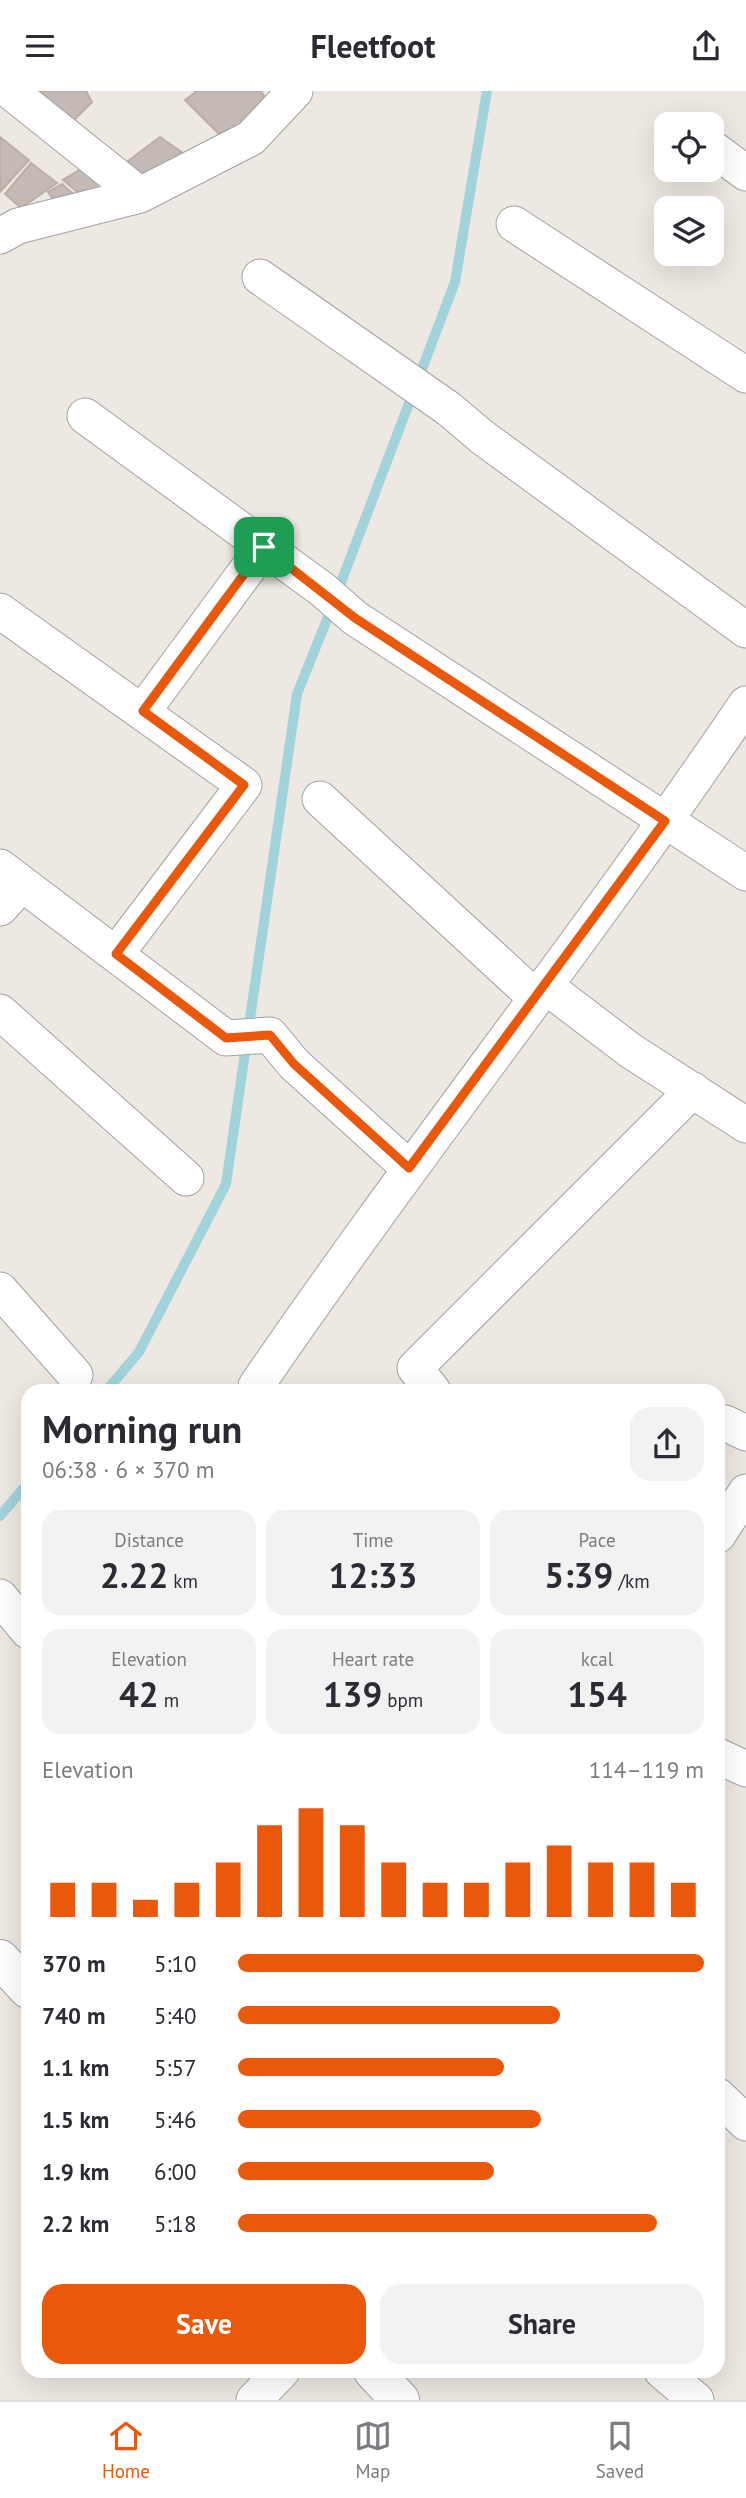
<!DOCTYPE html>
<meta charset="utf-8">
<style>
body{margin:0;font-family:"PT Sans",sans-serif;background:#f2f2f3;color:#2b2b33;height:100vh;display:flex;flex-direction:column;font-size:26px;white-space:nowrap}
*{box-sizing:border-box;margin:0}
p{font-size:23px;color:#7c7c81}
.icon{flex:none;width:38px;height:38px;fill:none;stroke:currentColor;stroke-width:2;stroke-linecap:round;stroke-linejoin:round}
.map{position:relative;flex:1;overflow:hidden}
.sheet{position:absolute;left:21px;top:1293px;width:704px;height:994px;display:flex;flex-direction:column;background:#fff;border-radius:21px;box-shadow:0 7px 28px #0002}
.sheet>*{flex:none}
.buttons{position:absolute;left:654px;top:21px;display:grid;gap:14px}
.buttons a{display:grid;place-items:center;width:70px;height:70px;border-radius:14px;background:#fff;box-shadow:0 7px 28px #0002;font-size:35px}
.pin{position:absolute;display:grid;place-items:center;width:60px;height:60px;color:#fff;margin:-30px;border-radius:14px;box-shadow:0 4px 10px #0006}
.round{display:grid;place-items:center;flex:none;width:74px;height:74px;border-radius:21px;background:#f2f2f3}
.summary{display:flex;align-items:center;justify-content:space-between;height:119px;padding:0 21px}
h1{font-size:38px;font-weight:700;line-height:52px}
.figures{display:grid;grid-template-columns:repeat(3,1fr);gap:10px;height:119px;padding:7px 21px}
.figures div{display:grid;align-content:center;border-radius:18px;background:#f2f2f3;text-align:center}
.figures b{font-size:35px;font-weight:700}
.figures small{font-size:19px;font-weight:400}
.figures p{font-size:19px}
.chart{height:196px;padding:14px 21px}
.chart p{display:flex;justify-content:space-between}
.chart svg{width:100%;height:126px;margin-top:7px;stroke:#ea580c;stroke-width:6}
.primary-button{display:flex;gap:14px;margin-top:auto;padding:14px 21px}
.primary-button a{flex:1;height:80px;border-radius:21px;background:#ea580c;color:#fff;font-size:28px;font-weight:700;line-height:80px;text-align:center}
.primary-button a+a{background:#f2f2f3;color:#2b2b33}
ul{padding:0 21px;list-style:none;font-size:23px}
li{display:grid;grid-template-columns:112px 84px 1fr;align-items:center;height:52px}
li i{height:18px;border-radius:9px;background:#ea580c}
header{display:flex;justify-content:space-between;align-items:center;height:91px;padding:0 21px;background:#fff;font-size:32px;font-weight:700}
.tab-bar{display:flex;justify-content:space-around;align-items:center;height:98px;border-top:2px solid #e1e1e2;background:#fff;font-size:19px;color:#7c7c81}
.tab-bar a{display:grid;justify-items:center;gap:4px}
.tab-bar .current{color:#ea580c}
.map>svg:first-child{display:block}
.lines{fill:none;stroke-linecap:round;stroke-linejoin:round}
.stream{stroke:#a1d3da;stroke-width:10}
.building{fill:#c4b9b4;stroke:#beada3;stroke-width:2}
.minor-casing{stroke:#a2a2a2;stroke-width:37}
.tertiary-casing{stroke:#a2a2a2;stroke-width:40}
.minor{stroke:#fff;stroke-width:35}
.tertiary{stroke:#fff;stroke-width:38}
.route-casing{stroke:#fff;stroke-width:14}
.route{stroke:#ea580c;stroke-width:9}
</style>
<header><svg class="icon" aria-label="menu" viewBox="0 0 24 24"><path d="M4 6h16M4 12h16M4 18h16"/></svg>Fleetfoot<svg class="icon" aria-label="share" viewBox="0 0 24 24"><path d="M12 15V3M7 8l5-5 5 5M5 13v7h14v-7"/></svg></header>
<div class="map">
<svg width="746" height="2309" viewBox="0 0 746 2309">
<rect width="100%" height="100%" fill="#ede8e1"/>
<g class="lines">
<path class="stream" d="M337 502 455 191 487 0
M106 1300 139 1261 226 1093 297 603 332 516
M0 1425 28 1392"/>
</g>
<path class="building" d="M40 0H86L92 11 72 31Z
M197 0H261L271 16 227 51 185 9Z
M0 46 29 69 0 101Z
M160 46 196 71 148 95 124 73Z
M31 72 57 92 21 117 5 103Z
M91 72 130 101 88 110 63 89Z
M62 93 84 112 61 120 48 101Z"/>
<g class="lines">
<defs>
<path id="minor" d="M10 0 140 104
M712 57 746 82
M514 133 746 284
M0 145 18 135 140 104 251 47 295 0
M260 186 449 318 482 346 746 539
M85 325 323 499 355 527 746 782
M0 520 244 694 116 863
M143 620 264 456
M320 708 535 906
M0 776 226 947 270 944 294 973 409 1077
M0 817 22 793
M544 894 631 960 746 1034
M0 921 186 1087
M0 1199 75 1284
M262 1300 256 1295C414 1064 589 845 746 613
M433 1300 415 1277 693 999
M725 1332 746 1342
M718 1444 746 1401
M0 1506 28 1540
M718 1665 746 1678
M718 2005 746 2032
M662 2280 696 2309
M254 2309 282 2280"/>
<path id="tertiary" d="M0 1868 28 1898
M373 2280 400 2309"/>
</defs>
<use href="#minor" class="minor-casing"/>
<use href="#tertiary" class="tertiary-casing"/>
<use href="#minor" class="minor"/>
<use href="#tertiary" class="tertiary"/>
</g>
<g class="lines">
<defs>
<path id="route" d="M264 456 355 527 665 730 409 1077 294 973 270 944 226 947 116 863 244 694 143 620Z"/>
</defs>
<use href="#route" class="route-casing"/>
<use href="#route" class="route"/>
</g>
</svg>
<div class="buttons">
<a><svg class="icon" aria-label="locate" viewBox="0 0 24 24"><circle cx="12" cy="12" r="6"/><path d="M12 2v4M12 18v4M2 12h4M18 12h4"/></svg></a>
<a><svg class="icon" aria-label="layers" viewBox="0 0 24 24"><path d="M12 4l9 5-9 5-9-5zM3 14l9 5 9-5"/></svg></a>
</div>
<div class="pin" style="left:264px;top:456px;background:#1e9e55"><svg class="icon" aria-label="arrive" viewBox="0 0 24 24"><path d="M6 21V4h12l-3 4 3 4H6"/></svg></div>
<section class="sheet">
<div class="summary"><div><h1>Morning run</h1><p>06:38 · 6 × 370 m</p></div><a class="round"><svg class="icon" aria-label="share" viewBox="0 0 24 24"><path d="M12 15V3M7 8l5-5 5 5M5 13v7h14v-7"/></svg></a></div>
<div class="figures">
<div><p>Distance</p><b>2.22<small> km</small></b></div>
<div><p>Time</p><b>12:33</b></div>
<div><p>Pace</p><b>5:39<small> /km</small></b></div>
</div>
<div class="figures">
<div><p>Elevation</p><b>42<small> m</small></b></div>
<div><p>Heart rate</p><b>139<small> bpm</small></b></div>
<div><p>kcal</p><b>154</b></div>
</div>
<div class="chart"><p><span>Elevation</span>114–119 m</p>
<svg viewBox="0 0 160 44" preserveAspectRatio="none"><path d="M5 44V32M15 44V32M25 44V38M35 44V32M45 44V25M55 44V12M65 44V6M75 44V12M85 44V25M95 44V32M105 44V32M115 44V25M125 44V19M135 44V25M145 44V25M155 44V32"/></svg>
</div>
<ul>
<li><b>370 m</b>5:10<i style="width:100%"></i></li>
<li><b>740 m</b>5:40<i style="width:69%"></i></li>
<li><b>1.1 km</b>5:57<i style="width:57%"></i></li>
<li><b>1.5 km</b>5:46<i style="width:65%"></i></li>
<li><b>1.9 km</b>6:00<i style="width:55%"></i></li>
<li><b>2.2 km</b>5:18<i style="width:90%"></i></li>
</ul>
<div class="primary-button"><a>Save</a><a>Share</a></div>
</section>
</div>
<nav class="tab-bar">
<a class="current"><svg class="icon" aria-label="home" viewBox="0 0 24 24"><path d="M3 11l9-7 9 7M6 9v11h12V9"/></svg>Home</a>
<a><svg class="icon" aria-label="map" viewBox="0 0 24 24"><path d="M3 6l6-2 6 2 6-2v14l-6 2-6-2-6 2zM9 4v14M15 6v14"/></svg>Map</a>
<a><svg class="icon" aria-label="saved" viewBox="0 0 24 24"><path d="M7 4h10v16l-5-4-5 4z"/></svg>Saved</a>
</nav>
